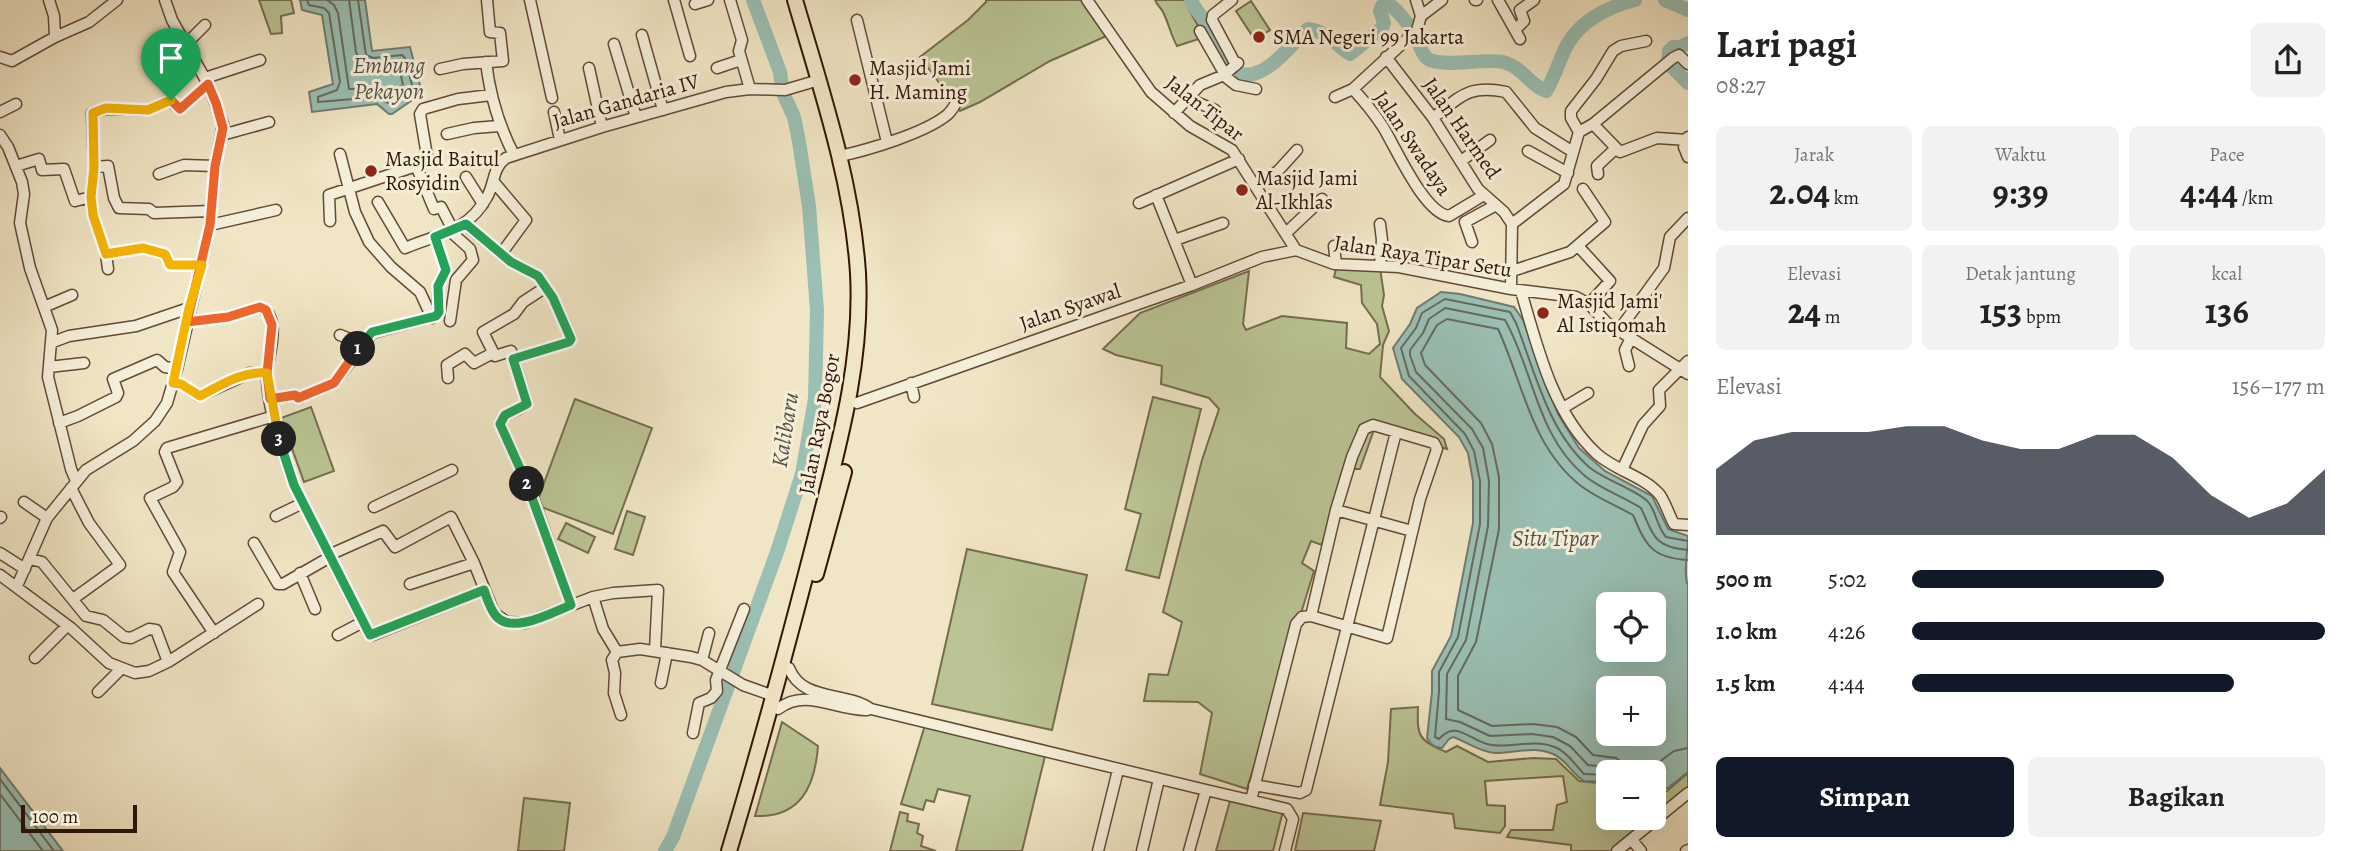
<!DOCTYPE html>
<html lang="id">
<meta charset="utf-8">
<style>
body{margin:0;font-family:Alegreya,serif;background:#f2f2f2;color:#222;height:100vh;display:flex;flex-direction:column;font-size:26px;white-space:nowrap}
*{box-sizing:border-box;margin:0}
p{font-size:23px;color:#767676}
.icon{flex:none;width:38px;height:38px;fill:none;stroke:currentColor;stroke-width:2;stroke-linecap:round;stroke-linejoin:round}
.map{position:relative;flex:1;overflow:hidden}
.panel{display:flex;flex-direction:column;background:#fff;width:665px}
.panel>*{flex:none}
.buttons{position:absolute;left:1596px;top:592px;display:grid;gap:14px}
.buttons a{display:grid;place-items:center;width:70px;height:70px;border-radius:10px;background:#fff;box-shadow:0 7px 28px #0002;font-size:35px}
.scale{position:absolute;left:21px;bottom:18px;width:116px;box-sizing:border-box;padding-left:7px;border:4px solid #331608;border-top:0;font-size:19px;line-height:24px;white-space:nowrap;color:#331608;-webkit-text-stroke:5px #f5eed9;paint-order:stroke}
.pin{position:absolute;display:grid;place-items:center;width:60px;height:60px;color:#fff;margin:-72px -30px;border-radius:50% 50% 50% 0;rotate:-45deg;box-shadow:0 0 7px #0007}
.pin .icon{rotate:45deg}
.km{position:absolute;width:35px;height:35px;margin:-18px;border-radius:50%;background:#222;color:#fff;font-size:19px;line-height:35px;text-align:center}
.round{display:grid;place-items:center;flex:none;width:74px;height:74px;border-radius:10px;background:#f2f2f2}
.summary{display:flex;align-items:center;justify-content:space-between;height:119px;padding:0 28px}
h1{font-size:38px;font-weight:700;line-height:52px}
.metrics{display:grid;grid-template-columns:repeat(3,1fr);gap:10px;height:119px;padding:7px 28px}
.metrics div{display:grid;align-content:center;border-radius:10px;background:#f2f2f2;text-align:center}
.metrics b{font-size:35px;font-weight:700}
.metrics small{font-size:19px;font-weight:400}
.metrics p{font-size:19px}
.chart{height:196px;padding:14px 28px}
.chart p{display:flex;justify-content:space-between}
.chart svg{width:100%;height:126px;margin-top:7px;fill:#111827;opacity:.7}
.action{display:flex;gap:14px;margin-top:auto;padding:14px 28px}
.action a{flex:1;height:80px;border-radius:10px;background:#111827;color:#fff;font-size:28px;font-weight:700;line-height:80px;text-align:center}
.action a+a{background:#f2f2f2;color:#222}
ul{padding:0 28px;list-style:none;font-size:23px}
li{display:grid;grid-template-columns:112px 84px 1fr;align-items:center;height:52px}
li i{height:18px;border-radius:9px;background:#111827}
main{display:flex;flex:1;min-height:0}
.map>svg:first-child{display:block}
.green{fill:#bac494;stroke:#766d4e;stroke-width:2}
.water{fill:#9abfb3;stroke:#717b6f;stroke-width:2;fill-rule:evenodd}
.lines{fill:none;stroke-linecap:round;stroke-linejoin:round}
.shore{stroke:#666a5e;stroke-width:2}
.river{stroke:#9abfb3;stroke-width:14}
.minor-casing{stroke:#624a37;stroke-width:13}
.highway-casing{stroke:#331608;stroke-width:18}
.minor{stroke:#f5eed9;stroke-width:10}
.highway{stroke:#f0e5c4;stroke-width:14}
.split-1-casing{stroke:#fff;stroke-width:14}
.split-2-casing{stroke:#fff;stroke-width:14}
.split-3-casing{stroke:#fff;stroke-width:14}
.split-4-casing{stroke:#fff;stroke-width:14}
.split-1{stroke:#f0652b;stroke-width:9}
.split-2{stroke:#22a559;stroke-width:9}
.split-3{stroke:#22a559;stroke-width:9}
.split-4{stroke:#f5b400;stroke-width:9}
.poi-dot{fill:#8f2418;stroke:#f5eed9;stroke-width:2.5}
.labels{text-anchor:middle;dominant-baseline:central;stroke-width:6;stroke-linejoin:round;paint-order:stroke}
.poi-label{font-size:21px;fill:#331608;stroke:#f5eed9;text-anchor:start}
.street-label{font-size:21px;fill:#331608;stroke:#f5eed9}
.water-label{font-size:23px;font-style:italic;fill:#575144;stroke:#f5eed9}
</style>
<main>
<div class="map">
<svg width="1688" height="851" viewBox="0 0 1688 851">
<rect width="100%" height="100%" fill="#f0e5c4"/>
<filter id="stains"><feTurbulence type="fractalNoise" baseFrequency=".00286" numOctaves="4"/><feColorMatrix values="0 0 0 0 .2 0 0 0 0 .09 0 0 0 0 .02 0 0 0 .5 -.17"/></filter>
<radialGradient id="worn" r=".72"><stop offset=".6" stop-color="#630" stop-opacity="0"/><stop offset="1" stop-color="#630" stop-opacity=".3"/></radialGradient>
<path class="green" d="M259 0H291L294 13 281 16 282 33 271 34Z
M986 0H1086L1111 34 1050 61 980 102 960 111 920 57 968 20 986 2Z
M1155 0H1186C1189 15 1198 23 1205 37L1177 46C1171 35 1169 25 1164 14 1162 8 1157 6 1155 0Z
M1251 1 1270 30 1255 40 1236 11Z
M1337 265 1380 268 1384 295 1382 306 1389 331 1383 345 1380 377 1414 413 1444 439 1447 449 1375 427 1360 469H1344L1322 545 1311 541 1302 563 1314 571 1247 789 1200 774 1212 713 1198 702 1144 701 1149 674 1168 675 1182 622 1163 612 1202 460 1219 409 1209 398 1161 384 1162 366 1116 355 1103 349 1140 313 1249 271 1243 324 1246 330 1282 316 1347 323 1346 348 1369 354 1380 344 1377 324 1362 303 1361 285 1334 277Z
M1153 397 1201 409 1159 578 1126 570 1141 514 1125 509Z
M575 399 652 428 613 534 536 505Z
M311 407 334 471 304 482 281 418Z
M627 511 645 517 633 555 615 549Z
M566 523 595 537 588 553 558 539Z
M967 549 1087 575 1052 730 932 704Z
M1418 707C1417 736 1418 740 1446 752L1457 746 1488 762 1533 758 1556 759 1579 781 1608 784V817H1654V789L1667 791 1688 773V790L1612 851H1571V845L1507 837 1511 830H1553L1557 805 1567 802 1563 776 1485 781 1487 805 1505 806V826L1500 833 1455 828 1453 814 1380 805 1388 762 1391 709Z
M782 722 818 746C815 787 800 818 755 816Z
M925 725 1045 756 1022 851H956L970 796 938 789 934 802 926 800 923 810 901 804Z
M524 798 570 803 564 851H518Z
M1230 801 1283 811 1273 851H1216Z
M900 812 908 814 907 821 919 824 917 833 923 836 921 846 936 851H890Z
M1303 813 1381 821 1374 851H1295Z"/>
<path class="water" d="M300 0H365L372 51 410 47 421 89 418 96 392 114H389L377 104 312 112 309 92 333 84 322 15 302 10Z
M1441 292 1460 294 1514 307 1523 320 1558 414 1579 448 1605 471 1652 496 1668 529 1688 536C1688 550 1683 575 1688 585V772L1668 788H1654V772H1608V782L1584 781C1572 774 1567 761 1555 755 1536 745 1515 753 1495 753 1480 752 1467 742 1453 737L1449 739 1442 748C1435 748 1430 744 1427 738L1432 692V671L1451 636 1473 523V481L1468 453 1459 437 1402 379 1393 348 1410 324 1417 308ZM1608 604H1654V649H1608ZM1608 688H1654V733H1608Z
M0 768 63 851H0Z"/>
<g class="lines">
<path class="shore" d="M307 0 309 5 324 8 329 13 340 82 337 90 318 97V102L377 97 392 105 413 89 405 58 402 55 373 58 366 55 358 0
M327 0 334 5 338 13 349 89H379L392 93 403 85 399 67 396 65C379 66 363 71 356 52L349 0
M1688 560C1652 558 1646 546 1633 515 1615 505 1597 498 1581 486 1531 447 1523 383 1498 329L1447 319 1437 325 1421 353 1425 365 1481 423 1492 444 1499 477V529L1476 642 1458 676V710L1492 726 1533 724 1557 727 1576 737 1593 755 1616 758 1633 771 1647 764 1659 762 1674 751 1688 748
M1619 772 1609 767 1588 765 1570 746 1553 737 1532 734 1490 736 1460 722 1446 719 1447 674 1466 640 1488 526 1489 481 1483 448 1472 429 1416 372 1410 355V350L1423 333 1429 319 1445 308 1505 320C1534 371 1536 435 1585 476 1602 490 1623 496 1641 508 1654 535 1653 547 1688 550
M1608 775 1584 774C1575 765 1568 753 1557 748 1535 738 1514 748 1492 745 1471 743 1457 718 1439 739L1435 737 1439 692V672L1458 637 1480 524V481L1474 451 1465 434 1409 376 1401 348 1416 328 1422 313 1445 299 1510 312 1516 323C1535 372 1548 431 1589 467 1604 480 1640 491 1649 503 1657 514 1657 527 1666 537L1688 541
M0 779 54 851
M0 794 43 851"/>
<path class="river" d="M1191 0C1196 13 1203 16 1210 27 1215 36 1216 48 1222 57 1250 102 1286 49 1308 29 1326 31 1335 44 1350 54L1382 28 1384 23 1380 11 1382 6 1387 3C1398 10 1409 24 1415 36 1420 43 1420 53 1428 59 1441 68 1484 58 1503 62 1523 67 1529 85 1546 91 1555 77 1559 60 1567 45 1582 19 1608 7 1635 0
M1665 0 1688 10
M1688 43 1680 47H1673L1669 51 1668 63 1688 83
M665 851 673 837 777 552 802 474 815 399 817 310 809 206 799 142 794 117 783 93 780 72 753 0"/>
<defs>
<path id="minor" d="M49 0 54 16 55 37
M530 0 552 98
M674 0 690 56
M730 0 742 40 739 51 750 89
M1087 0 1151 92 1190 126 1232 150 1296 250
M1232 0 1213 15 1212 20 1236 65
M1416 0 1421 16 1417 30 1353 89C1364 101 1374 113 1383 127 1396 148 1424 213 1449 216L1484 195
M1475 0H1477
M1498 0 1520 39
M695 4 708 0
M1421 16 1442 0
M857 20 887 142
M1515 30 1524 21 1520 10 1534 0
M1200 31 1227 78 1236 85 1256 89
M642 35 663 110
M186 44 205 25
M614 44 636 117
M0 57 12 61 55 37 89 22 117 0
M1386 57 1433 118 1478 189 1504 212 1512 224 1511 289
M486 62C490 96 498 124 514 155
M589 68 602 127
M717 68 741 60
M440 69 463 64 503 61 500 33 490 32 487 0
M205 78 260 60
M1335 97 1353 89
M1187 98 1215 110
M0 112 16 104
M554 112 560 140
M1174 113 1200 85 1224 75 1238 63
M1433 118C1460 97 1468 84 1506 92L1535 128 1573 152
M1593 124 1620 152 1657 138 1688 140
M1579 132 1593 124 1673 58 1679 55 1688 64
M447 134 474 128 499 126
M0 135 8 147 22 182 24 194 20 223 30 268 52 330 48 377 71 469 76 481
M222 135 269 122
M1688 137 1684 147 1688 157
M1528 151 1568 173
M340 154 355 212 369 242 391 267 420 292 432 318
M840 156C868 150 925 133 947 115 953 110 956 103 959 97
M1461 161 1490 140
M16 166 39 159 42 170 64 169 75 201 91 197
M94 167 108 166 114 198 119 208 149 209 154 213 211 211
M417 168 434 209 441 207 453 230
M159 174 184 165 215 166
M1598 174 1597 166 1615 149
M466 177 483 204
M493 181 526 220 501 254
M1256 187 1278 171 1297 150
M1156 195 1192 285
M378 202 405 248C438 234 468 232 487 197 495 184 492 168 506 158L602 127 726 92 750 89 785 90 819 80
M1139 203 1239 159
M330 221 329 195 428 162 420 114 423 109 458 99 491 95
M465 224 511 262 538 276 553 298 571 338 569 342 513 359
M1380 224 1382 240 1380 266
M1512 224 1564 184 1579 132 1571 118V111L1596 79 1613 51 1621 46 1646 41
M210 225 276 210
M1286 233 1322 199
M1175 240 1223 223
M1472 242 1465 222 1496 205
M1334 246 1336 264
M1579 247 1610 281 1589 304
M1296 250 1334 264 1399 267 1511 289 1576 297 1589 304 1607 323 1688 374
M106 254 93 215 91 197 94 167 92 113 106 109 148 110 169 100 180 109 208 84
M108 269 106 254 143 248 164 254 170 265H202
M1512 271 1570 252 1605 222 1583 189
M546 287 523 302 514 314 483 332 495 356 511 351 527 403C519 413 504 410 500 424L532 495 571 605
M1521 291C1537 346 1553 414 1597 454 1616 471 1644 476 1660 495 1666 504 1669 515 1674 524L1688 525
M44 307 72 295
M450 321 456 280 473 260 470 249 451 232
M187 322 228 317 260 307C283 317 268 355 267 373 266 405 283 454 294 485L369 634 373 635 484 590
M1619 330 1664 268 1670 237 1688 218
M340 335 362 344
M53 342 69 336 136 326 189 308
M1629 366 1625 350 1631 338
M49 367 84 363
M448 378 447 365 465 354 474 363 493 353
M173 383 181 384 199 396 250 373 267 374
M911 383 914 397
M270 399 295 395 298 398 334 383 372 333 436 316 438 312V286L446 270 435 237
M857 403 1192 285 1262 257 1296 250
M1563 408 1588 393
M59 423 78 416 116 397 118 393 113 379 157 360 165 367 177 369
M1622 470 1643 425 1660 406 1659 390 1688 361
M71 488 89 523 120 565 73 599
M24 502 47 518
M374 507 452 470
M1336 510 1412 531
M276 516 303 503
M0 518 1 517
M254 543 278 584H283L330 557
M0 553 25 569
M329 555 383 531 395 547 451 517 474 563 494 613 507 622 525 623 593 597 613 593 658 590 655 650
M30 559 42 562 86 616 103 620 124 637 131 638 149 629 156 630 168 662
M300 573 315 609
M0 575 71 628 109 663 135 673 149 671 168 662 258 604
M410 584 474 563
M17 586 47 518 86 470 133 441 155 421 167 403 177 369 210 225 215 166 223 124 208 84 172 20 165 0
M593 597 603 629 617 652
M214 633 173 572 180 552 150 498 173 487 177 482 165 452 167 448 274 416
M338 635 363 622
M617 652 640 649 691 657 702 660 743 685 774 696
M617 652 612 660 615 673 614 693 621 715
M35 658 67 626
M702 660 709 633
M789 668C802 702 845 691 871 709L1206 790 1189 851
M661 683 667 653
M98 692 121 669
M778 709C806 687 836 711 867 710
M693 733 699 703 711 698 717 691 716 680 744 609
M1254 785 1300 793 1306 790 1396 432
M1206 790 1287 809 1293 819 1285 851
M1251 800 1296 624 1302 617 1311 616 1336 510 1352 457 1364 429 1373 425 1434 443 1437 449 1420 499 1387 638 1311 616
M1632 840 1641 851
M1098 851 1118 770
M1142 851 1159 779
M1617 851 1688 793
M1686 851 1688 850"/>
<path id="highway" d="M816 574 844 472
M729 851C760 748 788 644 815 539 837 451 863 365 858 273 852 180 821 89 795 0"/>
</defs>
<use href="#minor" class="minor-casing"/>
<use href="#highway" class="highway-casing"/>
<use href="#minor" class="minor"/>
<use href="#highway" class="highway"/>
</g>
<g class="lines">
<defs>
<path id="split-1" d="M171 100 180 109 208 84 216 103 223 128 215 166 210 225 187 322 228 317 260 307 266 310 272 325 267 373 270 399 295 395 298 398 334 383 358 349"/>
<path id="split-2" d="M358 349 372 332 436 316 439 312 438 286 446 270 435 237 466 224 511 262 538 276 553 298 571 339 569 342 513 359 527 404 505 415 500 424 527 484"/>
<path id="split-3" d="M279 439 294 485 370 635 484 590C487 598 490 609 496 616 512 635 553 612 571 605L527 484"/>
<path id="split-4" d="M171 100 148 110 106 108 93 113 94 167 91 197 93 215 106 254 143 248 165 254 170 265H202L189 308 173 383 181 384 200 396C221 385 242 371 267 373L279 439"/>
</defs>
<use href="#split-1" class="split-1-casing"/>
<use href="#split-2" class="split-2-casing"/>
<use href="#split-3" class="split-3-casing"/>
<use href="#split-4" class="split-4-casing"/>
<use href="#split-1" class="split-1"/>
<use href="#split-2" class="split-2"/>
<use href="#split-3" class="split-3"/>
<use href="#split-4" class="split-4"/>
</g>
<g class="poi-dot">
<circle cx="1259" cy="37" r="7"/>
<circle cx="855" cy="80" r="7"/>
<circle cx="371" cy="171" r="7"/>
<circle cx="1242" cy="190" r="7"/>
<circle cx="1543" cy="313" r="7"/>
</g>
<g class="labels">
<g class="poi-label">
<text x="1273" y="37">SMA Negeri 99 Jakarta</text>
<text x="869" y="68">Masjid Jami<tspan x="869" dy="24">H. Maming</tspan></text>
<text x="385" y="159">Masjid Baitul<tspan x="385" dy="24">Rosyidin</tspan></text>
<text x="1256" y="178">Masjid Jami<tspan x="1256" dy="24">Al-Ikhlas</tspan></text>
<text x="1557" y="301">Masjid Jami'<tspan x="1557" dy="24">Al Istiqomah</tspan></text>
</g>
<g class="street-label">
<text transform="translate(626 101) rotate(-16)">Jalan Gandaria IV</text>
<text transform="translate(1205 108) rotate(38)">Jalan Tipar</text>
<text transform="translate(1462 128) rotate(55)">Jalan Harmed</text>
<text transform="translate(1413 143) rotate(56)">Jalan Swadaya</text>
<text transform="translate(1423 256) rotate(9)">Jalan Raya Tipar Setu</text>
<text transform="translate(1070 307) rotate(-19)">Jalan Syawal</text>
<text transform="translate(819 424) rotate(-79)">Jalan Raya Bogor</text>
</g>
<g class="water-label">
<text x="389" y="65">Embung<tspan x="389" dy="26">Pekayon</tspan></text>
<text transform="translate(785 430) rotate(-81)">Kalibaru</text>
<text x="1555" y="538">Situ Tipar</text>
</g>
</g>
<rect width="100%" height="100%" filter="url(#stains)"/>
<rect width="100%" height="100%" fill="url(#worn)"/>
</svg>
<div class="buttons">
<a><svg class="icon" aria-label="locate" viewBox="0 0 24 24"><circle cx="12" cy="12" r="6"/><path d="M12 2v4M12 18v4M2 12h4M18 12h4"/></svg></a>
<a>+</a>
<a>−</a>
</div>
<div class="scale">100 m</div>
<div class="pin" style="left:171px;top:100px;background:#1e9e55"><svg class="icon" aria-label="arrive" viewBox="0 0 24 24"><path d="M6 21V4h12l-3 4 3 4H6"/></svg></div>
<b class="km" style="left:358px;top:349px">1</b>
<b class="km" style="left:527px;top:484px">2</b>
<b class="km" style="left:279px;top:439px">3</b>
</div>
<section class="panel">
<div class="summary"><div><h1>Lari pagi</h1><p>08:27</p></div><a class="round"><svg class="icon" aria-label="share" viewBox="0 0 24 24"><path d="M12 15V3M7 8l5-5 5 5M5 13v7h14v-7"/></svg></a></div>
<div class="metrics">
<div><p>Jarak</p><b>2.04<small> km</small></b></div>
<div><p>Waktu</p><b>9:39</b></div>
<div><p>Pace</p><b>4:44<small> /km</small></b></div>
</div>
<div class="metrics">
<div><p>Elevasi</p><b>24<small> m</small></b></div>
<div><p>Detak jantung</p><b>153<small> bpm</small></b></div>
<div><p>kcal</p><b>136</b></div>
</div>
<div class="chart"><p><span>Elevasi</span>156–177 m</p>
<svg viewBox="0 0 160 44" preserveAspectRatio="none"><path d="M0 44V21L10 11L20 8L30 8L40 8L50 6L60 6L70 11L80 14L90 14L100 9L110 9L120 17L130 30L140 38L150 33L160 21V44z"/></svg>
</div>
<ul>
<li><b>500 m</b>5:02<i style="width:61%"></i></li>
<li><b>1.0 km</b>4:26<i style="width:100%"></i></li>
<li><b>1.5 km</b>4:44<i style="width:78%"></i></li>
</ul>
<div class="action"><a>Simpan</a><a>Bagikan</a></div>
</section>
</main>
